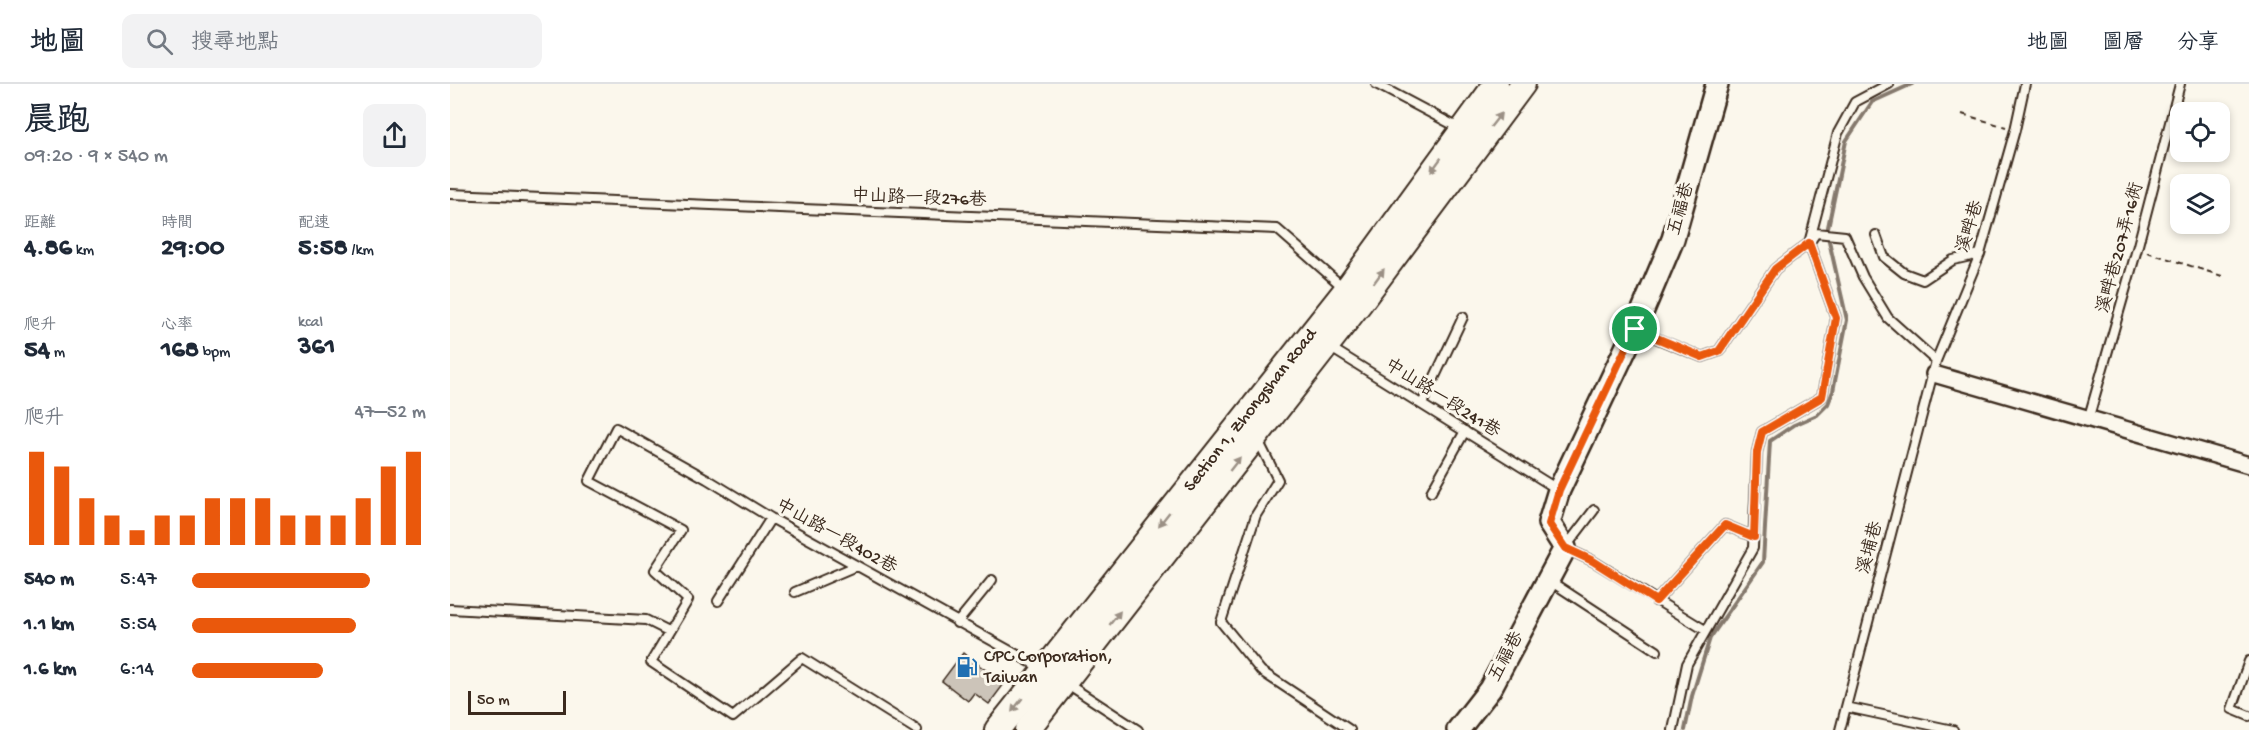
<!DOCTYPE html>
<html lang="zh-TW">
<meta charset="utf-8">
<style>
body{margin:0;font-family:"Gochi Hand","LXGW WenKai TC",sans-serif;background:#f2f2f3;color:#1f2937;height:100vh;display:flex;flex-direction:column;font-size:22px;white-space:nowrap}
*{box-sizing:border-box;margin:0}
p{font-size:20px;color:#747a83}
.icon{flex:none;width:33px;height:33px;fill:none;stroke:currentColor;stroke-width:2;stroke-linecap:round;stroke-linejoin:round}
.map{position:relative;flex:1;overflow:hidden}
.panel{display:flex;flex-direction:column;background:#fff;width:450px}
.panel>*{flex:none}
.tools{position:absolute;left:1720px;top:18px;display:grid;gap:12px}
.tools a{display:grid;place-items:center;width:60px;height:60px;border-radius:12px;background:#fff;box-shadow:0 3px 9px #0003;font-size:30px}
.scale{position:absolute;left:18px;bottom:15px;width:98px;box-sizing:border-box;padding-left:6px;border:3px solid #3b2a1e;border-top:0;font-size:16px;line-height:21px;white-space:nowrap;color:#3b2a1e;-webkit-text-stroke:4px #fbf7ec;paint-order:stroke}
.pin{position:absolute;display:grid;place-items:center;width:51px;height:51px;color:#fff;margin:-26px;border:3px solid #fff;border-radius:50%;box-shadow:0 2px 6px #0007}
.round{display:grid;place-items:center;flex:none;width:63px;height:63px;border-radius:12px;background:#f2f2f3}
.summary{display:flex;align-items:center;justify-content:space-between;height:102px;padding:0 24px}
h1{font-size:33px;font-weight:800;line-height:45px}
.metrics{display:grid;grid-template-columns:repeat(3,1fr);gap:9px;height:102px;padding:6px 24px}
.metrics div{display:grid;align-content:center}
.metrics b{font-size:26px;font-weight:800}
.metrics small{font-size:16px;font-weight:400}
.metrics p{font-size:16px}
.chart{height:168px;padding:12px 24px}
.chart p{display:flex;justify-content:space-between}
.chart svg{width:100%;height:108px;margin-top:6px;stroke:#ea580c;stroke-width:6}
ul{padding:0 24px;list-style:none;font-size:20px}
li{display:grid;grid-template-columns:96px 72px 1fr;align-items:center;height:45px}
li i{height:15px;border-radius:8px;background:#ea580c}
header{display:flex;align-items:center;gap:36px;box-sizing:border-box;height:84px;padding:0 30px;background:#fff;border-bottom:2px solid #e0e1e3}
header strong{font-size:28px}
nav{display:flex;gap:33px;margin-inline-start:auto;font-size:21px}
.search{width:420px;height:54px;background:#f2f2f3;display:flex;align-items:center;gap:15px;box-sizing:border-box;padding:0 21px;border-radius:12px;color:#747a83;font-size:22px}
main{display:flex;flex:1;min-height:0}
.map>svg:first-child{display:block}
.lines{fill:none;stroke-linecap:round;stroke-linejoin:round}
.stream{stroke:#85796d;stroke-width:4}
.building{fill:#ccc4b9;stroke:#3b2a1e;stroke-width:1.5}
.lane-casing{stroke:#3b2a1e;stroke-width:12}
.street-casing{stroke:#3b2a1e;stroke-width:20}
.secondary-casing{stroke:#3b2a1e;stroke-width:26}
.primary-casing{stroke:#3b2a1e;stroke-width:28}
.path{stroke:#3b2a1e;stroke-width:2;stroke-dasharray:6 4.5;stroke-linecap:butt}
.lane{stroke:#fbf7ec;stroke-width:8}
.street{stroke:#fbf7ec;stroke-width:15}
.secondary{stroke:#fbf7ec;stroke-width:21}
.primary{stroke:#fbf7ec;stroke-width:24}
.oneway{fill:#9b9085}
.route-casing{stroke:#fff;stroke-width:12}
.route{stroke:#ea580c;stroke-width:8}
.labels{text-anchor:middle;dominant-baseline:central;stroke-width:6;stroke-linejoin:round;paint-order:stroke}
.street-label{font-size:18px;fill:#3b2a1e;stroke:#fbf7ec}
.poi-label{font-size:18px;fill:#3b2a1e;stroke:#fbf7ec;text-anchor:start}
</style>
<header>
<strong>地圖</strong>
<div class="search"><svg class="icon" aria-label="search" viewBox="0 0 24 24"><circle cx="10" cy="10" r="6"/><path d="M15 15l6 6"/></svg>搜尋地點</div>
<nav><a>地圖</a><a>圖層</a><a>分享</a></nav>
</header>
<main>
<section class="panel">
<div class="summary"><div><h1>晨跑</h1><p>09:20 · 9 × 540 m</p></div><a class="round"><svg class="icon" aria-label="share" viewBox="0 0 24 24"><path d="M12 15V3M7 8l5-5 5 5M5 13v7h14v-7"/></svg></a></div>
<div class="metrics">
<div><p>距離</p><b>4.86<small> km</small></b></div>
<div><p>時間</p><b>29:00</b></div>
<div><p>配速</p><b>5:58<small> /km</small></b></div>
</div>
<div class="metrics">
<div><p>爬升</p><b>54<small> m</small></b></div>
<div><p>心率</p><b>168<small> bpm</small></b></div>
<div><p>kcal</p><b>361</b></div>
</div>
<div class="chart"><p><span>爬升</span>47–52 m</p>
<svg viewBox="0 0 160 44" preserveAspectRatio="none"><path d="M5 44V6M15 44V12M25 44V25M35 44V32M45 44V38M55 44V32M65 44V32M75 44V25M85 44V25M95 44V25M105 44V32M115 44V32M125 44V32M135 44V25M145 44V12M155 44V6"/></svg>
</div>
<ul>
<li><b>540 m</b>5:47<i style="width:76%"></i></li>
<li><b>1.1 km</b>5:54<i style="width:70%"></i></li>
<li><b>1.6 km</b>6:14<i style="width:56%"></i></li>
</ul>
</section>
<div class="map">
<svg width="1799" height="646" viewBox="0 0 1799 646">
<rect width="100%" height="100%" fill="#fbf7ec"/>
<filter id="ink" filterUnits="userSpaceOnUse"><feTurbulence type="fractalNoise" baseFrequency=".0167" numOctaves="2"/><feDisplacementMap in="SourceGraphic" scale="12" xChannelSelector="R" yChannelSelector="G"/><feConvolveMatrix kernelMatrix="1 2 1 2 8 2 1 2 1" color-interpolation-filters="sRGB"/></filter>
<g filter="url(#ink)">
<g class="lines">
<path class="stream" d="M1235 646 1242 612 1260 554 1313 478 1320 357 1344 341 1367 331 1378 320 1383 307 1397 236 1377 148 1396 57 1422 18 1462 0"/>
</g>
<path class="building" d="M513 569 554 600 539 620 524 609 518 617 492 597Z"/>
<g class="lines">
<defs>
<path id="lane" d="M926 0 1009 44
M0 110 827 145 893 203
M1426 151 1434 173 1454 189 1473 196 1503 176 1530 170
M1186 246 1252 273 1269 267 1325 185 1359 159 1366 149 1395 152 1413 193 1438 234 1486 277
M881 264 1107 405
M972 320 1013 233
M1638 336 1687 165 1730 0
M808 356 828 396 806 431 771 538 811 587 900 646
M981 408 1015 347
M1144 426 1115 464 1143 477 1255 546
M1100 497 1207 567
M345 508 406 482
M268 517 321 434
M1206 517 1275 441 1304 453
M0 525 196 536 218 547
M507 539 542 496
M1799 577 1782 625 1799 632
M616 599 688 646
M1396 623 1503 646
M467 646 352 574 283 633 201 578 238 516 205 486 231 446 139 397 166 344 257 395 321 434 593 585
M1223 646 1237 580 1303 464 1307 368 1312 348 1372 313 1386 234 1359 159 1388 49 1405 18 1439 0
M1390 646 1486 277 1530 170 1565 46 1575 0"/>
<path id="street" d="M1484 290 1799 381"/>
<path id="secondary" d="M1008 646 1040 605 1115 464 1099 439 1109 406 1185 245 1223 155 1267 0"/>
<g id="primary">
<path id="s1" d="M547 646 896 206 1046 0"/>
<path d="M577 646 910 219 1073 0"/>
</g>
</defs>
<use href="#lane" class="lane-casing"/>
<use href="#street" class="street-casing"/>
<use href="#secondary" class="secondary-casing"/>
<use href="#primary" class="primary-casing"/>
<path class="path" d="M1512 30 1556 43
M1697 168 1772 192"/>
<use href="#lane" class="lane"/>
<use href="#street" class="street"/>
<use href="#secondary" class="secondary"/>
<use href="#primary" class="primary"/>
</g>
<defs><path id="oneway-solid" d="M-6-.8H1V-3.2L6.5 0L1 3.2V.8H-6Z" transform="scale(1.5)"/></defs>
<g class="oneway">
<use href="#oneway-solid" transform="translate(1046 36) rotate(-52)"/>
<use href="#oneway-solid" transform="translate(986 81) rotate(126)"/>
<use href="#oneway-solid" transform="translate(929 192) rotate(-54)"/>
<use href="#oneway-solid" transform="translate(785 380) rotate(-52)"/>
<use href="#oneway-solid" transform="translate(714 435) rotate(128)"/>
<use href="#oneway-solid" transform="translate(665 534) rotate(-52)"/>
<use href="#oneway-solid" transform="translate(567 621) rotate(128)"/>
</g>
</g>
<g class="lines" filter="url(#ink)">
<defs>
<path id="route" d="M1359 159 1386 234 1372 313 1312 348 1307 368 1304 453 1275 441 1206 517 1143 477 1115 464 1099 440 1109 406 1185 245 1252 273 1269 267 1325 185Z"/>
</defs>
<use href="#route" class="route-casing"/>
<use href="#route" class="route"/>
</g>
<defs>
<symbol id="fuel-bare" viewBox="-9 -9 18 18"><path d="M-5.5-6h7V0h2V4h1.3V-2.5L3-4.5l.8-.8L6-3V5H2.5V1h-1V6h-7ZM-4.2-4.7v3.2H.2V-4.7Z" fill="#1f6fb2" stroke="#fbf7ec" stroke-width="2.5" paint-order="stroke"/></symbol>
</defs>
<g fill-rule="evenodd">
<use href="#fuel-bare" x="502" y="568" width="30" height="30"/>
</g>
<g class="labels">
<g class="street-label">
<text transform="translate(469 115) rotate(2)">中山路一段276巷</text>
<text transform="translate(1232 125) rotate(-74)">五福巷</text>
<text transform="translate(1521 143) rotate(-73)">溪畔巷</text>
<text transform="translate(1671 164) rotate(-75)">溪畔巷207弄16衖</text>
<text transform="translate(992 315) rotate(32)">中山路一段241巷</text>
<text stroke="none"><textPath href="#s1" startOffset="408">Section 1, Zhongshan Road</textPath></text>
<text transform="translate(386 453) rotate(29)">中山路一段402巷</text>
<text transform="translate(1421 464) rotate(-75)">溪埔巷</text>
<text transform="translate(1057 573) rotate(-62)">五福巷</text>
</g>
<g class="poi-label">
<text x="534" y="573">CPC Corporation,<tspan x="534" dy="21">Taiwan</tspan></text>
</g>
</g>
</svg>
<div class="tools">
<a><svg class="icon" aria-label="locate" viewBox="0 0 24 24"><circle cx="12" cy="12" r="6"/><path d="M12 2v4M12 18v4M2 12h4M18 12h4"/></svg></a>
<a><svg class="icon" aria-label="layers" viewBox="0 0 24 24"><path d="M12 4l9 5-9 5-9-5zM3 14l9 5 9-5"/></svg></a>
</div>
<div class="scale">50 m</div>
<div class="pin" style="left:1185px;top:245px;background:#1e9e55"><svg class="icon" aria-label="arrive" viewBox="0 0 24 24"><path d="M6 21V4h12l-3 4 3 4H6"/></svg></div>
</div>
</main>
